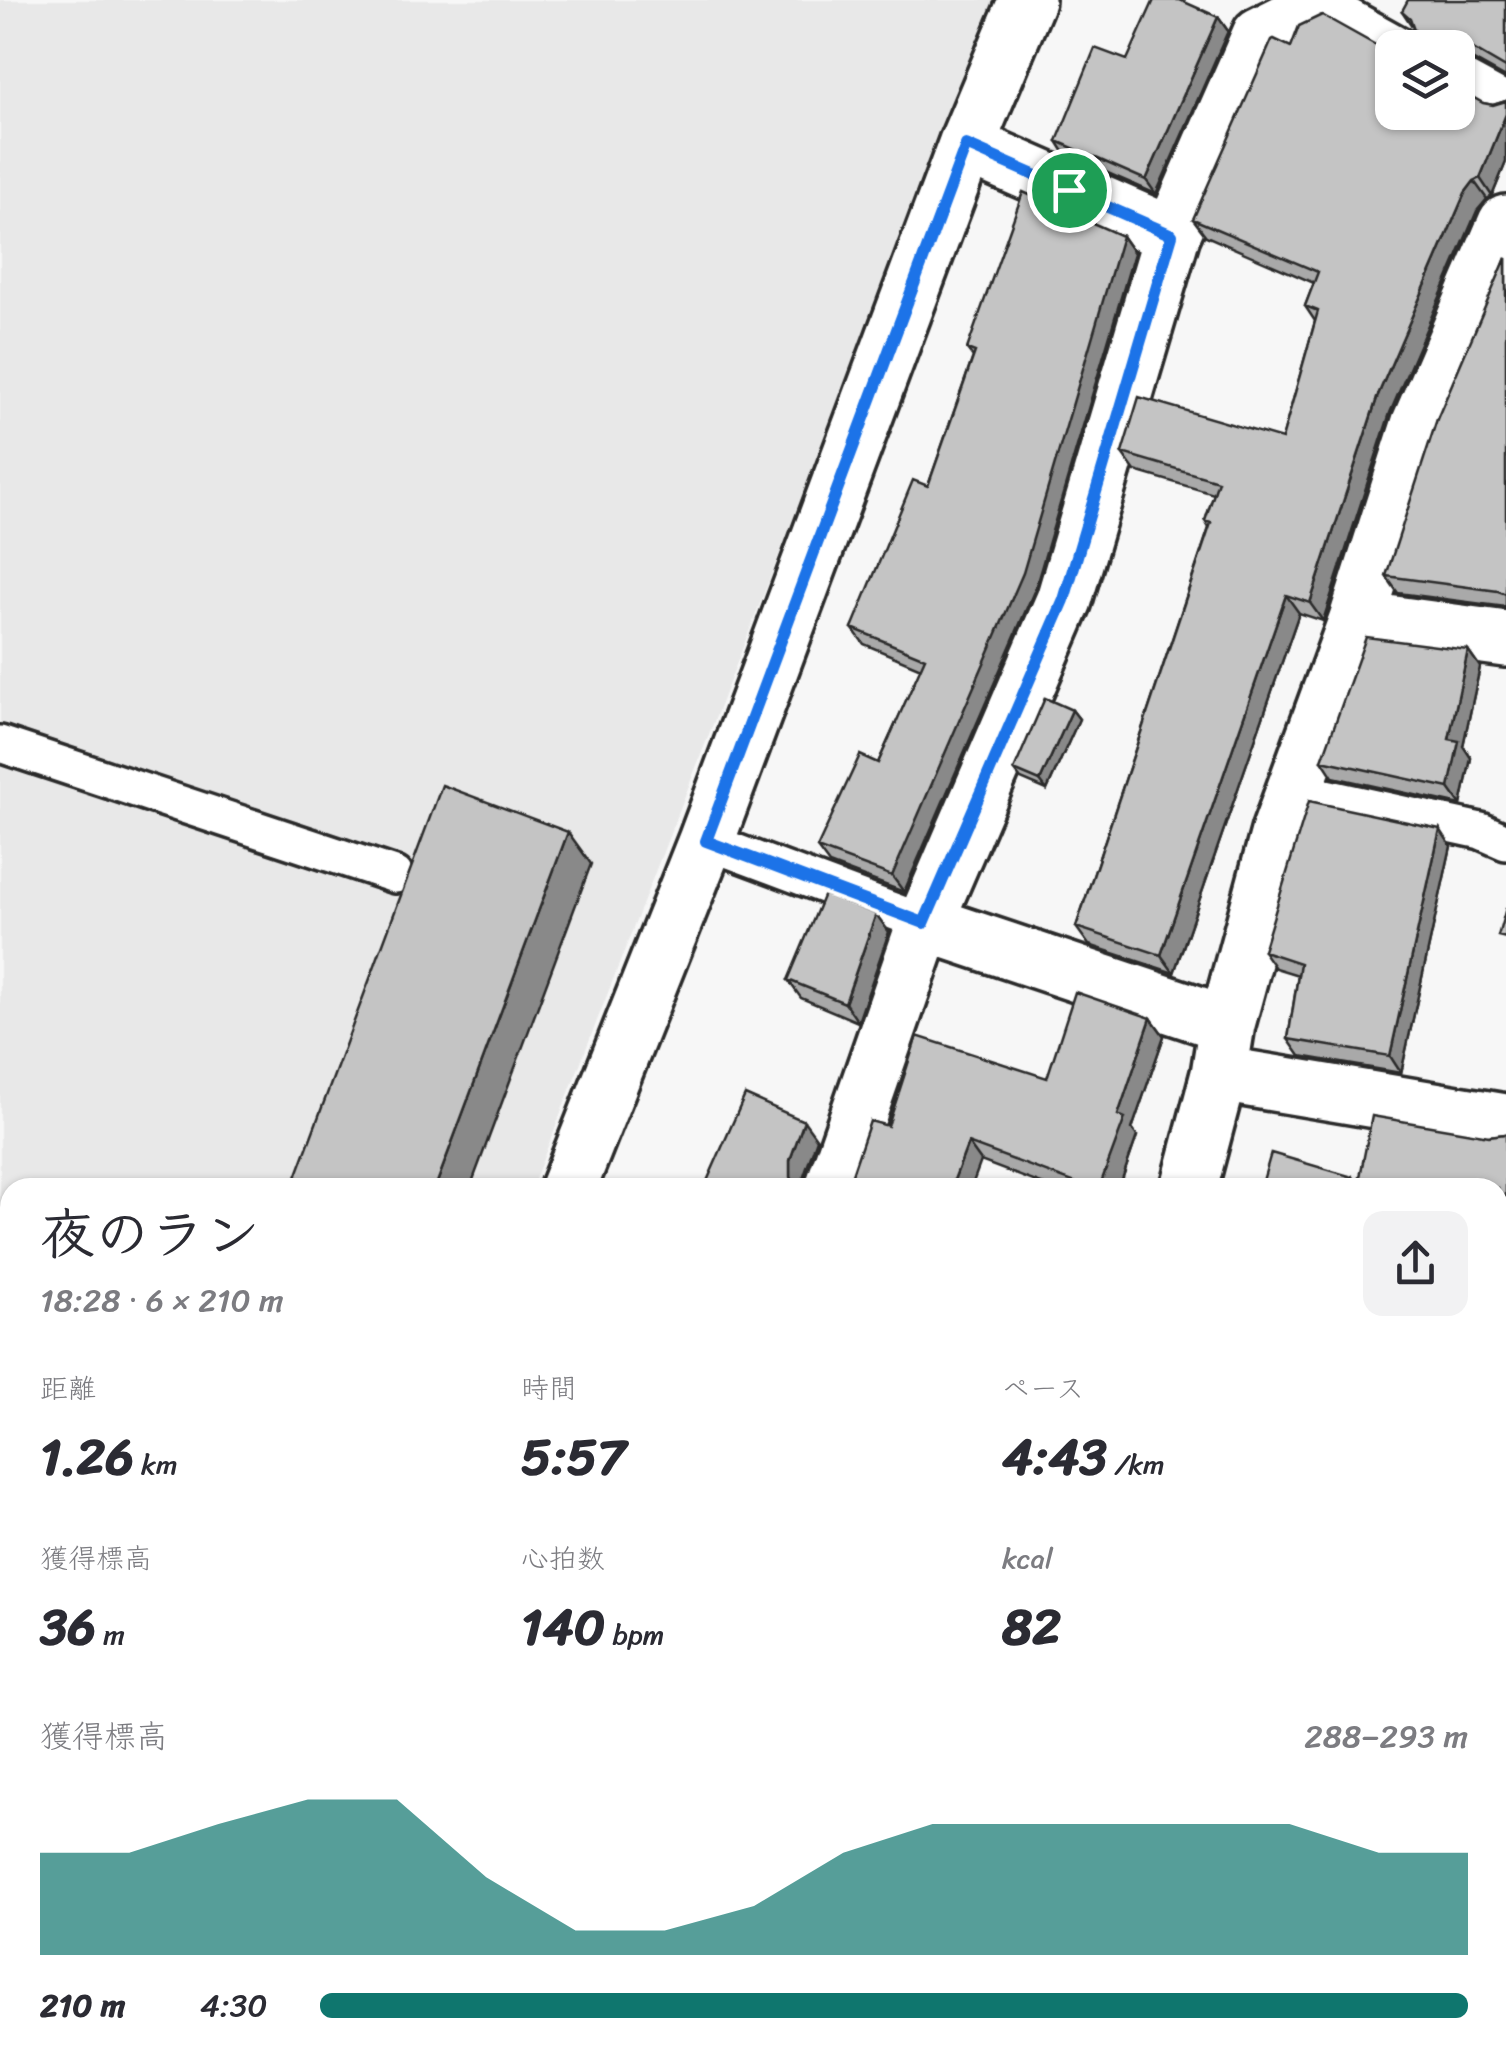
<!DOCTYPE html>
<html lang="ja">
<meta charset="utf-8">
<style>
body{margin:0;font-family:Sriracha,"Klee One",sans-serif;background:#f2f2f3;color:#2b2b33;height:100vh;display:flex;flex-direction:column;font-size:38px;white-space:nowrap}
*{box-sizing:border-box;margin:0}
p{font-size:32px;color:#7c7c81}
.icon{flex:none;width:55px;height:55px;fill:none;stroke:currentColor;stroke-width:2;stroke-linecap:round;stroke-linejoin:round}
.map{position:relative;flex:1;overflow:hidden}
.side{position:absolute;left:0px;top:1178px;width:1508px;height:888px;display:flex;flex-direction:column;background:#fff;border-radius:30px 30px 0 0;box-shadow:0 2px 8px #0004}
.side>*{flex:none}
.fabs{position:absolute;left:1375px;top:30px;display:grid;gap:20px}
.fabs a{display:grid;place-items:center;width:100px;height:100px;border-radius:20px;background:#fff;box-shadow:0 2px 8px #0004;font-size:50px}
.pin{position:absolute;display:grid;place-items:center;width:85px;height:85px;color:#fff;margin:-42px;border:5px solid #fff;border-radius:50%;box-shadow:0 2px 10px #0007}
.round{display:grid;place-items:center;flex:none;width:105px;height:105px;border-radius:20px;background:#f2f2f3}
.overview{display:flex;align-items:center;justify-content:space-between;height:170px;padding:0 40px}
h1{font-size:55px;font-weight:700;line-height:75px}
.stats{display:grid;grid-template-columns:repeat(3,1fr);gap:15px;height:170px;padding:10px 40px}
.stats div{display:grid;align-content:center}
.stats b{font-size:50px;font-weight:700}
.stats small{font-size:28px;font-weight:400}
.stats p{font-size:28px}
.chart{height:280px;padding:20px 40px}
.chart p{display:flex;justify-content:space-between}
.chart svg{width:100%;height:180px;margin-top:10px;fill:#0f766e;opacity:.7}
ul{padding:0 40px;list-style:none;font-size:32px}
li{display:grid;grid-template-columns:160px 120px 1fr;align-items:center;height:75px}
li i{height:25px;border-radius:12px;background:#0f766e}
.map>svg:first-child{display:block}
.built{fill:#e8e8e8}
.green{fill:#d9d9d9;stroke:#828282;stroke-width:2.5}
.water{fill:#b0b0b0;stroke:#7b7b7b;stroke-width:2.5}
.lines{fill:none;stroke-linecap:round;stroke-linejoin:round}
.lane-casing{stroke:#2b2b2b;stroke-width:42}
.street-casing{stroke:#2b2b2b;stroke-width:62}
.secondary-casing{stroke:#2b2b2b;stroke-width:62}
.path{stroke:#2b2b2b;stroke-width:6;stroke-dasharray:2.5 8;stroke-linecap:butt}
.lane{stroke:#fff;stroke-width:35}
.street{stroke:#fff;stroke-width:55}
.secondary{stroke:#fff;stroke-width:55}
.wall{fill:#a9a9a9;stroke:#2b2b2b;stroke-width:2.5}
.shaded-wall{fill:#898989;stroke:#2b2b2b;stroke-width:2.5}
.building{fill:#c4c4c4;stroke:#2b2b2b;stroke-width:2.5}
.route-casing{stroke:#fff;stroke-width:20}
.route{stroke:#1a73e8;stroke-width:12}
</style>
<div class="map">
<svg width="1506" height="2064" viewBox="0 0 1506 2064">
<rect width="100%" height="100%" fill="#f7f7f7"/>
<filter id="ink" filterUnits="userSpaceOnUse"><feTurbulence type="fractalNoise" baseFrequency=".01" numOctaves="2"/><feDisplacementMap in="SourceGraphic" scale="20" xChannelSelector="R" yChannelSelector="G"/><feConvolveMatrix kernelMatrix="1 2 1 2 8 2 1 2 1" color-interpolation-filters="sRGB"/></filter>
<g filter="url(#ink)">
<path class="built" d="M0 0H996L532 1187 10 1188V1550L0 1546Z"/>
<path class="green" d="M1498 2017 1506 2022V2064H1343L1348 2055H1498Z"/>
<path class="water" d="M0 1689 10 1693V2043L0 2038Z
M40 2055H746L764 2064H62Z"/>
<g class="lines">
<defs>
<path id="lane" d="M1324 3 1405 48
M1458 76 1506 102
M0 744 395 875
M1294 790 1481 831 1506 842
M706 841 925 923
M1498 1506 1506 1511"/>
<path id="street" d="M966 145 1172 235
M1357 619 1506 639
M925 923 1227 1024
M1219 1074 1506 1122
M568 1188 706 841 966 145 1027 0
M833 1188 925 923 1064 600 1172 235 1260 35 1324 3 1325 0
M1189 1188 1219 1074 1227 1024 1279 832 1357 619 1419 425 1506 223
M1498 1744 1506 1728
M1498 1970 1506 1974"/>
<path id="secondary" d="M0 1600 10 1604
M874 2055 886 2064"/>
</defs>
<use href="#lane" class="lane-casing"/>
<use href="#street" class="street-casing"/>
<use href="#secondary" class="secondary-casing"/>
<path class="path" d="M1317 2064 1323 2055"/>
<use href="#lane" class="lane"/>
<use href="#street" class="street"/>
<use href="#secondary" class="secondary"/>
</g>
<path class="wall" d="M1506 0V78L1468 57 1458 55V48H1404L1410 41 1414 29 1402 11Z
M1218 17 1228 31 1156 194 1066 155 1057 141 1127 60Z
M1506 101V162L1492 196 1487 199 1477 211 1390 413 1323 621 1299 613 1174 973 1089 945 1076 927 1209 528 1205 521 1214 494 1135 471 1122 453 1282 439 1315 321 1305 306 1314 283 1206 236 1193 219 1392 112 1483 103 1493 105Z
M1122 236 1134 253 1035 589 904 892 829 864 817 848 878 763 921 668 864 644 852 628 928 486 973 357 967 349Z
M1506 258V607L1398 593 1386 576Z
M1468 650 1480 667 1463 746 1471 758 1461 805 1333 777 1322 760Z
M1072 710 1079 719 1047 790 1021 779 1014 770Z
M1451 846 1401 1073 1300 1056 1288 1039 1298 975 1275 968 1263 951Z
M889 932 858 1022 801 998 788 980Z
M1151 1018 1164 1036 1132 1129 1137 1136 1119 1188H1052L888 1126 1047 1078Z
M1506 1134V1215L1498 1213V1188H1363L1359 1182 1489 1136Z
M1498 1380 1506 1384V1488L1498 1485Z
M1506 1510V1623L1498 1618V1513Z
M1129 2055H1298L1293 2064H1147Z"/>
<path class="shaded-wall" d="M1218 17 1228 31 1156 194 1146 180Z
M1434 41 1438 48H1427Z
M1506 114V162L1492 196 1480 178Z
M1474 181 1487 199 1477 211 1390 413 1323 621 1310 603 1378 395 1465 193Z
M1122 236 1134 253 1035 589 904 892 892 876Z
M1286 595 1299 613 1174 973 1161 955Z
M1468 650 1480 667 1463 746 1471 758 1461 805 1449 788V739Z
M1072 710 1079 719 1047 790 1040 781Z
M1440 829 1451 846 1401 1073 1390 1056Z
M568 832 591 864 470 1188H435Z
M876 914 889 932 858 1022 845 1003Z
M1151 1018 1164 1036 1132 1129 1137 1136 1119 1188H1099L1118 1115Z
M804 1121 817 1139 803 1179V1188H796L790 1177V1160Z
M968 1143 981 1161 971 1188H951Z
M1353 1177 1360 1188H1350Z
M1275 2055H1298L1293 2064H1270Z"/>
<path class="building" d="M1154 0H1180L1218 17 1146 180 1057 141 1095 48 1127 60Z
M1408 0H1506V68L1456 39 1446 37 1434 41 1427 48H1404L1410 41 1414 29 1410 18 1402 11Z
M1322 15 1383 49 1392 51V112H1458V89L1483 103 1493 105 1506 101V114L1480 178 1474 181 1465 193 1378 395 1310 603 1286 595 1161 955 1076 927 1211 523 1205 521 1218 481 1122 453 1139 397 1282 439 1318 311 1305 306 1318 272 1193 219 1272 40 1274 39 1291 47 1299 26Z
M1023 192 1122 236 1023 573 892 876 817 848 860 755 878 763 925 658 852 628 913 480 928 486 975 352 967 349Z
M1506 258V594L1498 591 1386 576 1437 419Z
M1366 637 1468 650 1449 739 1459 741 1449 788 1322 760Z
M1045 698 1072 710 1040 781 1014 770Z
M442 785 568 832 435 1188H292Z
M1309 801 1440 829 1390 1056 1288 1039 1300 963 1263 951Z
M824 894 876 914 845 1003 788 980Z
M1506 908V938L1498 936Z
M1075 992 1151 1018 1118 1115 1125 1118 1099 1188H1089L968 1143 951 1188H844L850 1180 870 1121 888 1126 917 1036 1047 1078Z
M745 1095 804 1121 790 1160V1177L796 1188H704Z
M1372 1116 1489 1136 1506 1134V1201L1498 1199V1188H1386L1359 1182Z
M1271 1153 1353 1177 1350 1188H1261Z
M1498 1380 1506 1384V1477L1498 1472Z
M1506 1510V1612L1498 1607V1513Z
M1506 1755V1770L1500 1767Z
M1506 1883V1896L1500 1892Z
M1152 2055H1275L1270 2064H1170Z"/>
</g>
<g class="lines" filter="url(#ink)">
<defs>
<path id="route" d="M966 145 1172 235 1064 600 924 923 706 841Z"/>
</defs>
<use href="#route" class="route-casing"/>
<use href="#route" class="route"/>
</g>
</svg>
<div class="fabs">
<a><svg class="icon" aria-label="layers" viewBox="0 0 24 24"><path d="M12 4l9 5-9 5-9-5zM3 14l9 5 9-5"/></svg></a>
</div>
<div class="pin" style="left:1069px;top:190px;background:#1e9e55"><svg class="icon" aria-label="arrive" viewBox="0 0 24 24"><path d="M6 21V4h12l-3 4 3 4H6"/></svg></div>
<section class="side">
<div class="overview"><div><h1>夜のラン</h1><p>18:28 · 6 × 210 m</p></div><a class="round"><svg class="icon" aria-label="share" viewBox="0 0 24 24"><path d="M12 15V3M7 8l5-5 5 5M5 13v7h14v-7"/></svg></a></div>
<div class="stats">
<div><p>距離</p><b>1.26<small> km</small></b></div>
<div><p>時間</p><b>5:57</b></div>
<div><p>ペース</p><b>4:43<small> /km</small></b></div>
</div>
<div class="stats">
<div><p>獲得標高</p><b>36<small> m</small></b></div>
<div><p>心拍数</p><b>140<small> bpm</small></b></div>
<div><p>kcal</p><b>82</b></div>
</div>
<div class="chart"><p><span>獲得標高</span>288–293 m</p>
<svg viewBox="0 0 160 44" preserveAspectRatio="none"><path d="M0 44V19L10 19L20 12L30 6L40 6L50 25L60 38L70 38L80 32L90 19L100 12L110 12L120 12L130 12L140 12L150 19L160 19V44z"/></svg>
</div>
<ul>
<li><b>210 m</b>4:30<i style="width:100%"></i></li>
</ul>
</section>
</div>
